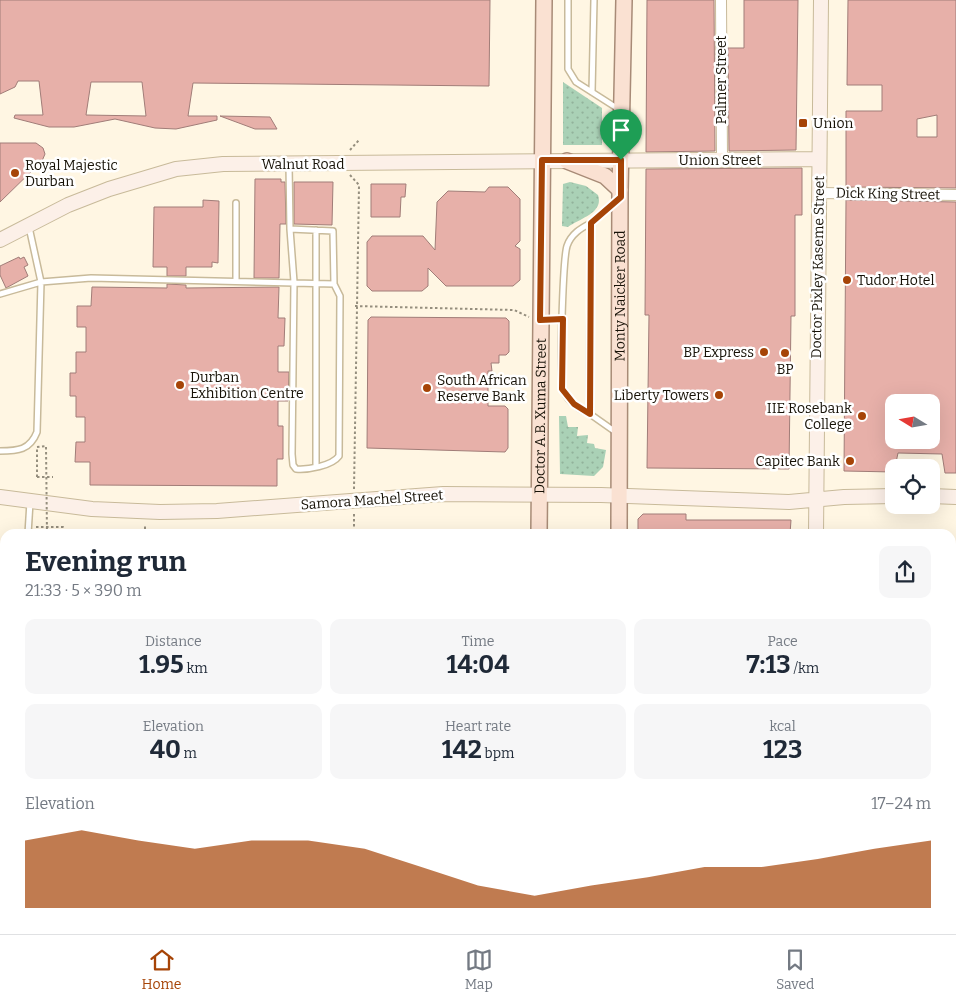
<!DOCTYPE html>
<meta charset="utf-8">
<style>
body{margin:0;font-family:Bitter,serif;background:#f6f6f7;color:#1f2937;height:100vh;display:flex;flex-direction:column;font-size:19px;white-space:nowrap}
*{box-sizing:border-box;margin:0}
p{font-size:16px;color:#747a83}
.icon{flex:none;width:28px;height:28px;fill:none;stroke:currentColor;stroke-width:2;stroke-linecap:round;stroke-linejoin:round}
.map{position:relative;flex:1;overflow:hidden}
.panel{position:absolute;left:0px;top:529px;width:956px;height:406px;display:flex;flex-direction:column;background:#fff;border-radius:15px 15px 0 0;box-shadow:0 5px 20px #0002}
.panel>*{flex:none}
.needle{width:32px;rotate:281deg}
.buttons{position:absolute;left:885px;top:394px;display:grid;gap:10px}
.buttons a{display:grid;place-items:center;width:55px;height:55px;border-radius:10px;background:#fff;box-shadow:0 5px 20px #0002;font-size:25px}
.pin{position:absolute;display:grid;place-items:center;width:42px;height:42px;color:#fff;margin:-51px -21px;border-radius:50% 50% 50% 0;rotate:-45deg;box-shadow:0 0 5px #0007}
.pin .icon{rotate:45deg}
.round{display:grid;place-items:center;flex:none;width:52px;height:52px;border-radius:10px;background:#f6f6f7}
.head{display:flex;align-items:center;justify-content:space-between;height:85px;padding:0 25px}
h1{font-size:28px;font-weight:700;line-height:38px}
.figures{display:grid;grid-template-columns:repeat(3,1fr);gap:8px;height:85px;padding:5px 25px}
.figures div{display:grid;align-content:center;border-radius:10px;background:#f6f6f7;text-align:center}
.figures b{font-size:25px;font-weight:700}
.figures small{font-size:14px;font-weight:400}
.figures p{font-size:14px}
.chart{height:140px;padding:10px 25px}
.chart p{display:flex;justify-content:space-between}
.chart svg{width:100%;height:90px;margin-top:5px;fill:#a64407;opacity:.7}
.tab-bar{display:flex;justify-content:space-around;align-items:center;height:70px;border-top:1px solid #e0e1e3;background:#fff;font-size:14px;color:#747a83}
.tab-bar a{display:grid;justify-items:center;gap:2px}
.tab-bar .on{color:#a64407}
.map>svg:first-child{display:block}
.grass{fill:url(#grass-dots)}
.building{fill:#e7b0a9;stroke:#a17d78;fill-rule:evenodd}
.lines{fill:none;stroke-linecap:round;stroke-linejoin:round}
.lane-casing{stroke:#c8ba9a;stroke-width:8}
.street-casing{stroke:#c8ba9a;stroke-width:12}
.secondary-casing{stroke:#c8ba9a;stroke-width:16}
.primary-casing{stroke:#a88b77;stroke-width:18}
.path{stroke:#958e7e;stroke-width:2;stroke-dasharray:2.5 2.5;stroke-linecap:butt}
.lane{stroke:#fff;stroke-width:5}
.street{stroke:#fff;stroke-width:10}
.secondary{stroke:#fcf0e8;stroke-width:14}
.primary{stroke:#fae1d2;stroke-width:15}
.path-bridge{stroke:#958e7e;stroke-width:2;stroke-dasharray:2.5 2.5;stroke-linecap:butt}
.route-casing{stroke:#fff;stroke-width:10}
.route{stroke:#a64407;stroke-width:6}
.poi-dot{fill:#a64407;stroke:#fff;stroke-width:2}
.labels{text-anchor:middle;dominant-baseline:central;stroke-width:5;stroke-linejoin:round;paint-order:stroke}
.street-label{font-size:14px;fill:#161106;stroke:#fff}
.poi-label{font-size:14px;fill:#161106;stroke:#fff;text-anchor:start}
</style>
<div class="map">
<svg width="956" height="934" viewBox="0 0 956 934">
<defs>
<pattern id="grass-dots" width="8" height="8" patternUnits="userSpaceOnUse" patternTransform="scale(1.25)"><rect width="8" height="8" fill="#aad1b6"/><path d="M2 2h.1M6 6h.1" fill="none" stroke="#92b29b" stroke-width="1.8" stroke-linecap="round"/></pattern>
</defs>
<rect width="100%" height="100%" fill="#fff6e3"/>
<path class="grass" d="M563 82 602 108V145H563Z
M570 182 586 186 598 195C604 213 580 218 568 227L562 226 563 184Z
M559 416H566L568 427H578L577 436 588 435 587 443 594 444 595 448 606 450 603 467 594 476 560 474Z"/>
<path class="building" d="M0 0H490L489 86 193 83 188 116H217V120L176 129 155 128 115 119 74 127H49L14 118 15 115H43L39 81H18L15 87 0 94ZM91 82H142L146 116 86 115Z
M647 0H714L715 151 646 152Z
M744 0H798L796 150 729 151 728 48H744Z
M848 0H956V188L846 187V111H882V85H847ZM937 115V137H917V119Z
M220 116 270 117 277 129H255Z
M0 143H36L43 148 45 154 42 161 0 202Z
M802 168V215H795V316H791L789 469 647 468 649 315H645L646 169Z
M255 179H281V182H285L286 224H280L279 278H254Z
M294 182H333L332 225 294 224Z
M371 184H406L405 197H401L400 217H371Z
M489 187H508L520 199V241L515 246 520 249V280L513 286H446L428 268V286L422 291H372L367 286V242L372 236H423L435 250 437 202 448 191 485 192Z
M203 200 219 201 218 263 212 262V267H186V276H167V267H153L154 207H203Z
M846 200 956 202V473H945L942 454 898 453 894 472 844 471ZM894 402H931V440H894Z
M19 257 20 259 24 257 28 265 24 267 28 276 6 288 0 275V266Z
M167 284 186 285V288L279 287 278 318H285L284 346H278V372H289L288 401H278V426H283V459H277V486L90 485V462H75L76 442H85V417H76V396H70V373H76V352H86V327H77V306H91L92 287 167 288Z
M371 317 506 318 509 321V352L506 355H499V363H491L492 371H488V406H505L508 409V448L505 452 367 448 368 320Z
M643 514H686V520H791L790 534H638V519Z"/>
<g class="lines">
<defs>
<path id="lane" d="M568 0V69L576 82 620 110
M592 92 594 0
M289 165 290 229 294 282 292 454 293 465 296 469C307 470 332 466 339 456L340 296 334 284 333 231 290 229
M617 201 591 223 589 396 590 414 617 433
M236 203V280
M0 294 41 282 91 278 334 284
M590 414C579 409 566 401 563 388 559 376 563 259 567 246 571 234 581 228 591 223
M0 451C18 451 30 450 37 432L41 282 29 227
M316 466V230
M28 534 30 502"/>
<path id="street" d="M721 0 722 159
M819 193 956 195
M951 865H956"/>
<path id="secondary" d="M0 240 68 205 109 189 176 169 223 164 819 159
M931 496 956 497
M0 497 92 509 160 512 217 511 443 494 601 495 789 502 844 497 894 496
M816 534 821 0
M818 934V930"/>
<g id="primary">
<path d="M567 161 605 176 620 190"/>
<path id="s1" d="M539 534 544 0"/>
<path id="s2" d="M619 534 620 190 624 0"/>
<path d="M620 930V934"/>
<path d="M534 934V930"/>
</g>
</defs>
<use href="#lane" class="lane-casing"/>
<use href="#street" class="street-casing"/>
<use href="#secondary" class="secondary-casing"/>
<use href="#primary" class="primary-casing"/>
<path class="path" d="M350 150 359 140
M350 175 359 185 354 489
M355 306 514 310 529 317
M37 477H53
M354 514V534
M36 527H63V534
M145 534V524
M0 855H5
M371 930V934
M430 930 434 934
M451 934V930"/>
<use href="#lane" class="lane"/>
<use href="#street" class="street"/>
<use href="#secondary" class="secondary"/>
<use href="#primary" class="primary"/>
<path class="path-bridge" d="M37 477V447L46 446 47 534"/>
</g>
<g class="lines">
<defs>
<path id="route" d="M542 160H621V197L591 223 590 414 574 404 562 389 563 319 540 320Z"/>
</defs>
<use href="#route" class="route-casing"/>
<use href="#route" class="route"/>
</g>
<g class="poi-dot">
<rect x="798" y="118" width="10" height="10" rx="2.5"/>
<circle cx="15" cy="173" r="5"/>
<circle cx="847" cy="280" r="5"/>
<circle cx="764" cy="352" r="5"/>
<circle cx="785" cy="353" r="5"/>
<circle cx="180" cy="385" r="5"/>
<circle cx="427" cy="388" r="5"/>
<circle cx="719" cy="395" r="5"/>
<circle cx="862" cy="416" r="5"/>
<circle cx="850" cy="461" r="5"/>
</g>
<g class="labels">
<g class="street-label">
<text transform="translate(721 80) rotate(-90)">Palmer Street</text>
<text x="720" y="160">Union Street</text>
<text x="303" y="164">Walnut Road</text>
<text transform="translate(888 194) rotate(1)">Dick King Street</text>
<text transform="translate(818 267) rotate(-89)">Doctor Pixley Kaseme Street</text>
<text stroke="none"><textPath href="#s2" startOffset="238">Monty Naicker Road</textPath></text>
<text stroke="none"><textPath href="#s1" startOffset="118">Doctor A.B. Xuma Street</textPath></text>
<text transform="translate(372 500) rotate(-4)">Samora Machel Street</text>
</g>
<g class="poi-label">
<text x="813" y="123">Union</text>
<text x="25" y="165">Royal Majestic<tspan x="25" dy="16">Durban</tspan></text>
<text x="857" y="280">Tudor Hotel</text>
<text x="754" y="352" text-anchor="end">BP Express</text>
<text x="785" y="369" text-anchor="middle">BP</text>
<text x="190" y="377">Durban<tspan x="190" dy="16">Exhibition Centre</tspan></text>
<text x="437" y="380">South African<tspan x="437" dy="16">Reserve Bank</tspan></text>
<text x="709" y="395" text-anchor="end">Liberty Towers</text>
<text x="852" y="408" text-anchor="end">IIE Rosebank<tspan x="852" dy="16">College</tspan></text>
<text x="840" y="461" text-anchor="end">Capitec Bank</text>
</g>
</g>
</svg>
<div class="buttons">
<a><svg class="needle" viewBox="-14 -14 28 28"><path d="M0-13l5 13h-10z" fill="#e53935"/><path d="M0 13l5-13h-10z" fill="#747a83"/></svg></a>
<a><svg class="icon" aria-label="locate" viewBox="0 0 24 24"><circle cx="12" cy="12" r="6"/><path d="M12 2v4M12 18v4M2 12h4M18 12h4"/></svg></a>
</div>
<div class="pin" style="left:621px;top:160px;background:#1e9e55"><svg class="icon" aria-label="arrive" viewBox="0 0 24 24"><path d="M6 21V4h12l-3 4 3 4H6"/></svg></div>
<section class="panel">
<div class="head"><div><h1>Evening run</h1><p>21:33 · 5 × 390 m</p></div><a class="round"><svg class="icon" aria-label="share" viewBox="0 0 24 24"><path d="M12 15V3M7 8l5-5 5 5M5 13v7h14v-7"/></svg></a></div>
<div class="figures">
<div><p>Distance</p><b>1.95<small> km</small></b></div>
<div><p>Time</p><b>14:04</b></div>
<div><p>Pace</p><b>7:13<small> /km</small></b></div>
</div>
<div class="figures">
<div><p>Elevation</p><b>40<small> m</small></b></div>
<div><p>Heart rate</p><b>142<small> bpm</small></b></div>
<div><p>kcal</p><b>123</b></div>
</div>
<div class="chart"><p><span>Elevation</span>17–24 m</p>
<svg viewBox="0 0 160 44" preserveAspectRatio="none"><path d="M0 44V11L10 6L20 11L30 15L40 11L50 11L60 15L70 24L80 33L90 38L100 33L110 29L120 24L130 24L140 20L150 15L160 11V44z"/></svg>
</div>
</section>
</div>
<nav class="tab-bar">
<a class="on"><svg class="icon" aria-label="home" viewBox="0 0 24 24"><path d="M3 11l9-7 9 7M6 9v11h12V9"/></svg>Home</a>
<a><svg class="icon" aria-label="map" viewBox="0 0 24 24"><path d="M3 6l6-2 6 2 6-2v14l-6 2-6-2-6 2zM9 4v14M15 6v14"/></svg>Map</a>
<a><svg class="icon" aria-label="saved" viewBox="0 0 24 24"><path d="M7 4h10v16l-5-4-5 4z"/></svg>Saved</a>
</nav>
